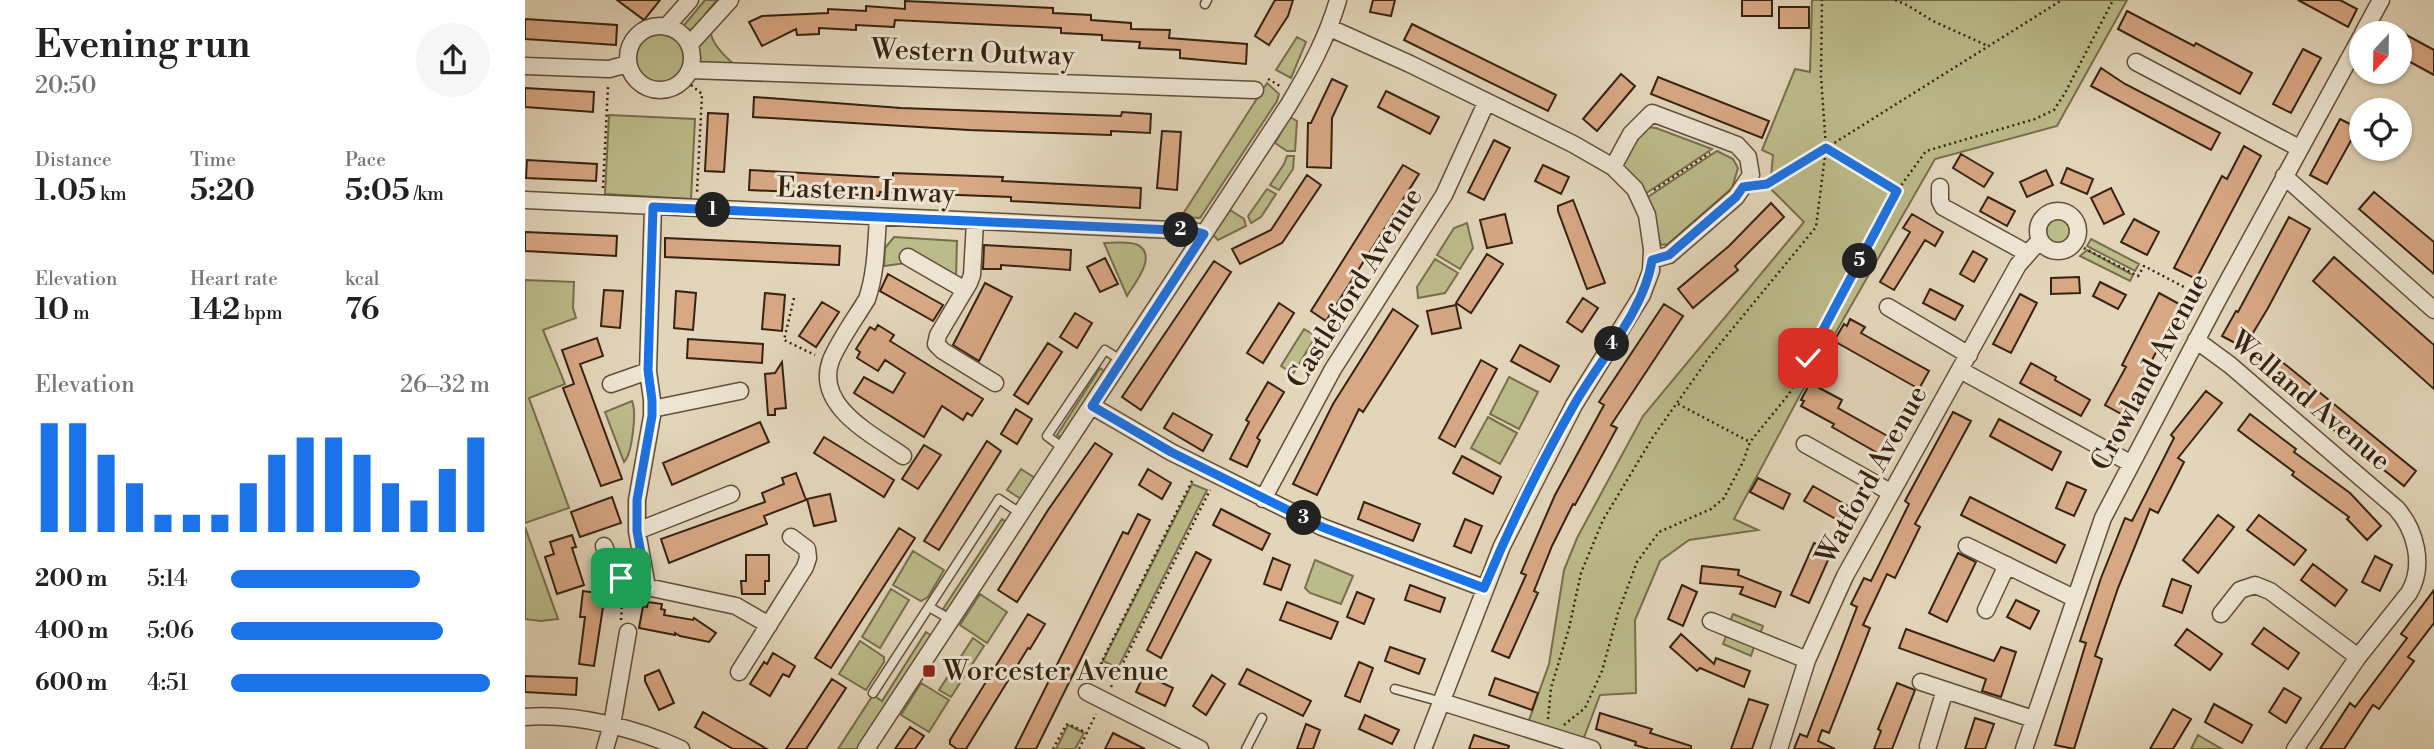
<!DOCTYPE html>
<meta charset="utf-8">
<style>
body{margin:0;font-family:"Libre Bodoni",serif;background:#f6f6f6;color:#222;height:100vh;display:flex;flex-direction:column;font-size:26px;white-space:nowrap}
*{box-sizing:border-box;margin:0}
p{font-size:23px;color:#767676}
.icon{flex:none;width:38px;height:38px;fill:none;stroke:currentColor;stroke-width:2;stroke-linecap:round;stroke-linejoin:round}
.map{position:relative;flex:1;overflow:hidden}
.panel{display:flex;flex-direction:column;background:#fff;width:525px}
.panel>*{flex:none}
.needle{width:46px;rotate:202deg}
.controls{position:absolute;left:1824px;top:21px;display:grid;gap:14px}
.controls a{display:grid;place-items:center;width:63px;height:63px;border-radius:50%;background:#fff;box-shadow:0 2px 5px #0004;font-size:35px}
.pin{position:absolute;display:grid;place-items:center;width:60px;height:60px;color:#fff;margin:-30px;border-radius:14px;box-shadow:0 4px 10px #0006}
.km{position:absolute;width:35px;height:35px;margin:-18px;border-radius:50%;background:#222;color:#fff;font-size:19px;line-height:35px;text-align:center}
.round{display:grid;place-items:center;flex:none;width:74px;height:74px;border-radius:37px;background:#f6f6f6}
.headline{display:flex;align-items:center;justify-content:space-between;height:119px;padding:0 35px}
h1{font-size:38px;font-weight:600;line-height:52px}
.metrics{display:grid;grid-template-columns:repeat(3,1fr);gap:10px;height:119px;padding:7px 35px}
.metrics div{display:grid;align-content:center}
.metrics b{font-size:30px;font-weight:600}
.metrics small{font-size:19px;font-weight:400}
.metrics p{font-size:19px}
.chart{height:196px;padding:14px 35px}
.chart p{display:flex;justify-content:space-between}
.chart svg{width:100%;height:126px;margin-top:7px;stroke:#1a73e8;stroke-width:6}
ul{padding:0 35px;list-style:none;font-size:23px}
li{display:grid;grid-template-columns:112px 84px 1fr;align-items:center;height:52px}
li i{height:18px;border-radius:9px;background:#1a73e8}
main{display:flex;flex:1;min-height:0}
.map>svg:first-child{display:block}
.green{fill:#bcbb8a;stroke:#786e4d;stroke-width:2}
.building{fill:#d8a784;stroke:#352210;stroke-width:2}
.lines{fill:none;stroke-linecap:round;stroke-linejoin:round}
.service-casing{stroke:#604f3a;stroke-width:11}
.minor-casing{stroke:#604f3a;stroke-width:19}
.path{stroke:#352210;stroke-width:2.5;stroke-dasharray:2 3.5;stroke-linecap:butt}
.service{stroke:#ede4d2;stroke-width:8}
.minor{stroke:#ede4d2;stroke-width:16}
.route-casing{stroke:#fff;stroke-width:14}
.route{stroke:#1a73e8;stroke-width:9}
.poi-dot{fill:#8f2418;stroke:#ede4d2;stroke-width:2.5}
.labels{text-anchor:middle;dominant-baseline:central;stroke-width:6;stroke-linejoin:round;paint-order:stroke}
.street-label{font-size:28px;fill:#352210;stroke:#ede4d2}
.poi-label{font-size:28px;fill:#352210;stroke:#ede4d2;text-anchor:start}
</style>
<main>
<section class="panel">
<div class="headline"><div><h1>Evening run</h1><p>20:50</p></div><a class="round"><svg class="icon" aria-label="share" viewBox="0 0 24 24"><path d="M12 15V3M7 8l5-5 5 5M5 13v7h14v-7"/></svg></a></div>
<div class="metrics">
<div><p>Distance</p><b>1.05<small> km</small></b></div>
<div><p>Time</p><b>5:20</b></div>
<div><p>Pace</p><b>5:05<small> /km</small></b></div>
</div>
<div class="metrics">
<div><p>Elevation</p><b>10<small> m</small></b></div>
<div><p>Heart rate</p><b>142<small> bpm</small></b></div>
<div><p>kcal</p><b>76</b></div>
</div>
<div class="chart"><p><span>Elevation</span>26–32 m</p>
<svg viewBox="0 0 160 44" preserveAspectRatio="none"><path d="M5 44V6M15 44V6M25 44V17M35 44V27M45 44V38M55 44V38M65 44V38M75 44V27M85 44V17M95 44V11M105 44V11M115 44V17M125 44V27M135 44V33M145 44V22M155 44V11"/></svg>
</div>
<ul>
<li><b>200 m</b>5:14<i style="width:73%"></i></li>
<li><b>400 m</b>5:06<i style="width:82%"></i></li>
<li><b>600 m</b>4:51<i style="width:100%"></i></li>
</ul>
</section>
<div class="map">
<svg width="1909" height="749" viewBox="0 0 1909 749">
<rect width="100%" height="100%" fill="#e3d5ba"/>
<filter id="stains"><feTurbulence type="fractalNoise" baseFrequency=".00286" numOctaves="4"/><feColorMatrix values="0 0 0 0 .2 0 0 0 0 .09 0 0 0 0 .02 0 0 0 .5 -.17"/></filter>
<radialGradient id="worn" r=".72"><stop offset=".6" stop-color="#630" stop-opacity="0"/><stop offset="1" stop-color="#630" stop-opacity=".3"/></radialGradient>
<path class="green" d="M180 0H192L163 35 155 30Z
M1287 0H1602L1532 126 1410 159 1275 395 1209 519 1233 530 1164 540 1135 561 1110 620 1111 693 1075 695 1058 740 1003 723 1024 664 1039 570 1052 538 1118 416 1279 222 1245 188 1248 155 1237 150 1270 69 1285 72Z
M185 29C186 43 199 56 210 65L171 62 169 58 170 47Z
M109 59a26 26 0 1 1 52 0a26 26 0 1 1-52 0Z
M772 37 781 42 766 78 751 70Z
M742 83 754 94 752 101 675 218 656 217Z
M84 115 170 119 166 199 80 194Z
M765 117 772 121 770 151H762L750 143Z
M1122 127 1131 128 1187 149 1120 194 1097 164 1104 145Z
M1192 151 1208 159 1213 168 1207 188 1143 244 1136 245 1122 208 1120 202 1123 197Z
M762 156H769L768 169 754 190 745 185 759 164Z
M742 189 751 194 736 217 726 223 723 216Z
M705 210 719 219 721 226 693 240 688 235Z
M1521 231a13 13 0 1 1 26 0a13 13 0 1 1-26 0Z
M942 223 948 248 935 269 912 255 929 228Z
M369 237 432 241 431 277 385 249 376 260 381 263 359 266 360 248Z
M1566 239 1614 264 1610 271 1562 246Z
M579 243C588 243 605 241 613 245 633 256 609 284 602 296Z
M1562 250 1608 275 1605 281 1555 256Z
M910 259 933 273 920 293 893 298 892 287Z
M0 280 49 282 48 308 51 318 18 330 40 384 4 398 44 508 0 523Z
M779 329 791 336 768 374 756 366Z
M575 368 579 371 536 438 532 435Z
M984 377 1013 392 994 429 965 414Z
M107 401C112 412 107 454 99 462L80 412Z
M963 417 992 433 975 464 946 448Z
M496 469 510 478 496 499 482 490Z
M667 484 682 490 593 668 578 661Z
M477 519 481 522 423 612 418 609Z
M0 527 33 619 16 621 0 619Z
M388 551 419 570 403 597 396 601 368 585Z
M790 560 828 576 816 604 785 593 780 588Z
M366 589 384 600 355 648 337 637Z
M455 594 482 612 462 643 435 625Z
M1208 614 1238 626 1234 636 1204 624Z
M401 632 407 636 334 749H313L348 695 357 701Z
M1201 636 1229 647 1226 656 1198 644Z
M448 638 459 646 426 697 414 690Z
M335 641 359 657V662L341 690 314 674Z
M396 683 424 700 404 732 376 715Z
M543 725 559 733 550 749H531Z
M1673 735 1697 749H1666Z"/>
<path class="building" d="M92 0H135L119 20Z
M750 0H768L763 16 744 45 730 36Z
M848 0H870L866 16 845 12Z
M1217 0H1247V16H1217Z
M1773 0H1815L1832 9 1823 27Z
M380 1 528 8V13L566 15V20L606 23V29L645 30 644 38 722 44 721 64 655 58V50L614 48 615 42 577 40V35L536 33V28L370 20 369 27 331 25V30L294 28V34L272 35 271 29 237 46 224 22 237 16 303 13V9L341 11V6L380 9Z
M1254 7H1284V28H1254Z
M1602 11 1669 46 1671 43 1727 73 1715 94 1593 29Z
M0 19 92 25 91 45 0 39Z
M887 24 1031 95 1023 111 879 40Z
M1874 31 1909 50V75L1874 56Z
M1778 49 1796 58 1766 113 1748 104Z
M1576 68 1600 84 1695 133 1686 150 1566 86Z
M1096 74 1110 86 1072 131 1058 119Z
M1133 77 1244 121 1237 138 1126 94Z
M807 79 822 86 807 118 806 168 782 167 783 123H786Z
M0 88 69 92 68 112 0 107Z
M861 91 914 117 905 134 853 107Z
M229 97 376 108 596 116 597 112 626 114 625 133 586 131V135L444 130 228 117Z
M183 113 203 114 199 172 180 171Z
M1815 119 1833 128 1802 184 1785 175Z
M637 131 656 132 652 190 632 188Z
M969 140 985 148 959 200 943 192Z
M1719 146 1736 156 1671 279 1649 268 1697 176 1702 179Z
M1436 154 1468 173 1459 187 1428 168Z
M2 160 72 164 71 181 1 178Z
M878 165 894 174 801 321 786 311Z
M1018 165 1044 177 1036 194 1010 181Z
M1542 168 1568 179 1562 194 1536 183Z
M225 170 368 178V173L478 177 477 181 616 188 615 208 486 201V197L355 192 354 196 224 190Z
M1521 170 1528 185 1502 197 1495 182Z
M782 175 796 185 757 243 715 264 707 249 746 230Z
M1586 188 1599 214 1579 224 1566 198Z
M1849 192 1909 242V274L1834 209Z
M1463 197 1490 211 1482 226 1455 211Z
M1048 200 1080 283 1062 289 1033 211V206Z
M1246 203 1259 217 1210 266 1213 270 1168 308 1153 289 1204 246Z
M980 214 987 243 962 248 955 220Z
M1387 214 1418 232 1410 246 1400 240 1369 290 1355 282 1385 232 1378 228Z
M1764 217 1785 229 1743 308 1719 348 1697 336 1711 311 1713 312Z
M1609 219 1634 232 1622 255 1596 242Z
M0 232 92 236 91 256 0 251Z
M140 238 315 246 314 265 140 257Z
M459 245 546 250 545 270 476 265V269H458Z
M1448 251 1462 259 1449 282 1435 274Z
M962 254 978 264 946 313 931 303Z
M1809 257 1909 345V389L1788 281Z
M580 258 593 284 575 292 562 267Z
M689 261 706 272 616 410 597 397Z
M363 274 418 305 408 321 355 291Z
M1554 277 1555 293 1526 294V278Z
M1575 282 1601 295 1593 309 1568 296Z
M460 283 487 297 454 361 428 345Z
M1405 289 1438 306 1430 320 1398 303Z
M79 290 98 291 95 328 76 326Z
M151 291 171 293 168 330 149 328Z
M240 293 260 295 257 331 237 329Z
M1634 293 1656 305 1598 415 1580 405 1601 367 1597 365Z
M1495 294 1512 303 1486 353 1468 344Z
M1058 298 1073 308 1057 332 1042 322Z
M297 302 314 312 291 347 274 336Z
M754 303 769 313 738 363 722 353Z
M1139 304 1158 316 1086 425 1092 428 1050 505 1048 504 1027 546 1009 591 1013 593 984 658 967 651 1001 575 996 573 1030 495 1079 405 1074 402Z
M931 305 936 328 907 334 902 311Z
M868 309 893 326 838 412 834 409 792 495 768 484 808 404Z
M550 313 567 323 552 348 535 337Z
M1325 319 1340 327 1336 333 1404 371 1394 389 1309 341 1319 324 1322 326Z
M353 325 369 335 365 341 370 344 458 399 447 416 442 413 438 420 417 406 399 437 329 393 339 377 368 393 380 373 360 360 353 371 332 358 335 352 331 349 345 327 350 330Z
M72 338 78 356 55 364 97 479 76 486 38 388 49 384 37 350Z
M163 339 238 344 237 363 162 358Z
M523 343 537 352 503 404 489 395Z
M995 345 1034 366 1025 382 986 361Z
M956 360 972 369 930 447 914 438Z
M1756 361 1891 471 1879 486 1743 377Z
M257 362 261 408 250 409V415H243L240 374 250 373Z
M1506 363 1531 377 1530 380 1565 400 1556 416 1495 383Z
M743 382 759 392 732 438 735 440 722 467 705 459 724 422 721 420Z
M1285 383 1317 400 1313 408 1366 438 1356 455 1307 427 1309 424 1276 406 1279 401 1276 400Z
M1681 391 1697 403 1653 458 1659 462 1633 513 1625 509 1593 588 1570 656 1577 659 1549 749 1530 745 1561 643 1555 641 1576 578 1600 518 1607 521 1649 438 1646 435Z
M491 409 507 419 492 444 476 434Z
M1428 412 1446 421 1390 524 1395 527 1370 578 1362 574 1338 625 1345 628 1304 733 1297 730 1293 741 1310 749H1269L1275 734 1282 737 1332 607 1326 604 1339 578 1346 581 1384 504 1380 501Z
M648 413 687 435 678 451 639 428Z
M1725 414 1771 449 1769 452 1825 493 1856 526 1842 540 1822 519 1824 517 1767 475 1769 472 1713 430Z
M1474 419 1536 452 1527 470 1465 436Z
M235 422 244 442 147 485 138 463Z
M299 437 369 480 359 497 289 453Z
M462 441 476 451 414 550 399 541Z
M570 443 587 454 492 602 473 590 523 510Z
M399 445 416 455 393 489 377 479Z
M937 456 976 477 968 494 928 473Z
M623 469 646 483 637 499 614 485Z
M271 473 281 500 239 516 242 524 144 563 136 539 240 502 237 493 259 484 257 478Z
M1233 478 1265 494 1258 509 1225 492Z
M1542 482 1561 490 1549 516 1531 508Z
M1288 486 1325 507 1316 522 1279 501Z
M305 494 311 521 289 526 282 499Z
M87 497 96 523 55 537 46 512Z
M1445 497 1540 545 1531 563 1436 515Z
M839 502 895 524 888 541 833 519Z
M696 509 745 534 737 550 688 525Z
M613 514 625 520 511 749H490L598 532 603 534Z
M1693 515 1709 527 1673 573 1658 560Z
M1734 515 1781 550 1769 565 1722 530Z
M940 519 957 526 946 553 929 546Z
M374 528 390 538 306 668 290 658Z
M47 535 51 547 47 548 59 585 32 594 20 557 29 554 25 542Z
M1289 543 1307 551 1284 603 1266 595Z
M671 552 686 560 636 658 622 650Z
M1433 553 1451 562 1422 622 1404 613Z
M221 555H244V581H240V594H217L216 581H221Z
M1850 556 1867 565 1855 591 1837 582Z
M748 558 765 565 756 590 739 584Z
M1788 564 1822 590 1810 606 1776 580Z
M1177 566 1214 570 1213 575 1256 592 1250 607 1215 594 1218 587 1175 583Z
M1647 579 1666 586 1657 613 1638 606Z
M885 585 920 598 915 612 880 600Z
M1157 585 1172 592 1158 626 1143 619Z
M1909 590V623L1883 657 1889 661 1854 709 1848 705 1819 749H1795L1825 703 1830 707 1882 638 1876 634Z
M58 591 80 594 69 666 54 664 60 617H55Z
M832 592 849 599 839 624 822 617Z
M1491 600 1514 611 1505 629 1482 617Z
M123 602 137 604 136 609 140 610 139 615 168 620 169 618 191 633 184 642 155 636 150 633V635L114 628 118 606 122 607Z
M762 602 813 622 806 639 755 620Z
M503 614 520 624 505 649 503 648 441 749H432L425 744V740Z
M1739 628 1774 653 1763 669 1727 644Z
M1381 629 1469 661 1476 647 1491 652 1476 697 1457 691 1461 679 1374 648Z
M1662 629 1697 654 1685 670 1650 645Z
M1156 634 1189 664 1191 658 1225 671 1219 687 1175 668 1172 671 1145 647Z
M865 647 900 659 894 674 860 661Z
M248 653 270 666 264 677 258 674 245 696 225 684 239 662 242 664Z
M834 662 848 668 835 702 820 696Z
M722 669 786 701 778 716 714 684Z
M134 670 149 703 134 710 120 681V676Z
M619 674 648 688 640 706 611 692Z
M687 675 700 684 681 715 668 706Z
M0 676 52 678 51 695 0 692Z
M970 678 1013 693 1007 710 964 695Z
M307 679 321 688 281 749H261Z
M1372 683 1390 690 1367 749H1349L1356 731 1353 729Z
M1759 688 1776 698 1761 723 1744 712Z
M1224 699 1243 705 1233 732 1227 749H1206Z
M1689 704 1727 725 1717 743 1680 722Z
M1648 709 1666 719 1648 749H1625Z
M178 712 211 731 242 749H208L170 727Z
M1075 713 1127 729 1125 733 1166 746V749H1124L1110 745 1111 742 1071 729Z
M840 715 874 730 867 744 834 729Z
M1450 718 1469 724 1460 749H1440Z
M781 724 795 730 788 749H772Z
M385 727 399 736 390 749H370Z
M588 733 620 749H580Z
M949 735 984 746 983 749H944Z"/>
<g class="lines">
<defs>
<path id="service" d="M680 4 682 0
M538 448 522 436 580 350 597 361
M404 607 425 619
M870 689 917 702
M348 693 474 499 495 513
M721 749 737 718"/>
<path id="minor" d="M103 58a32 32 0 1 1 64 0a32 32 0 1 1-64 0Z
M141 27 165 0
M805 28 885 64 1048 144 1088 167 1110 189 1122 215 1127 249 1126 271 1117 295 1049 405 977 546 898 749
M1838 33 1856 0
M164 45 205 0
M1611 62 1774 148
M0 66 84 69 103 64
M165 70 730 90
M1088 167 1106 134 1127 113 1212 145 1223 157 1226 175 1211 197 1144 255 1127 260
M1759 176 1909 310
M1415 187V201L1418 207 1502 253
M0 200 669 231 679 234
M1513 231a20 20 0 1 1 40 0a20 20 0 1 1-40 0Z
M353 218C351 245 351 273 342 299 330 319 315 339 306 360 289 406 347 434 378 456
M450 222 447 275 444 283 413 335 411 344 418 351 470 383
M383 257 440 290
M1363 307 1444 355
M1671 340 1705 365 1871 508C1891 530 1900 566 1884 593L1833 657 1770 749
M1435 370 1605 463
M86 384 123 371
M567 406 646 452 797 527 959 588
M127 409 215 391
M1280 444 1365 492
M738 499 808 369 919 195 961 103
M112 531 206 494
M79 546 90 573 96 578 122 587 211 606 244 625
M1442 546 1549 598
M122 587 112 531V500L127 416V400L123 371 128 207
M1461 610 1482 565
M1696 614 1715 590 1730 585 1745 591 1833 657
M1186 621 1282 660
M214 672 280 567 283 558 282 549 266 537
M1396 682 1508 719
M562 692 675 749
M917 702 1067 749
M0 717C50 713 111 728 156 749
M1403 746 1420 690
M80 749 87 725 103 632
M341 749 763 106C784 71 802 38 813 0
M1254 749 1282 660 1320 576 1493 265 1515 240
M1499 749 1578 518 1691 303 1836 37"/>
</defs>
<use href="#service" class="service-casing"/>
<use href="#minor" class="minor-casing"/>
<path class="path" d="M1370 0 1382 5 1408 21 1463 46
M743 79 755 86
M166 85 177 94 172 192
M1301 148 1372 191
M1238 184 1263 172 1537 0
M78 188 83 86
M1129 190 1185 153
M1549 243 1613 276 1619 266 1678 297
M269 298 259 340 290 355
M1153 404 1225 442
M96 620 97 604 102 597
M593 670 576 663 668 479
M586 687 685 490
M1023 719 1026 688 1044 628 1056 573 1078 520 1128 437 1185 356 1291 227 1301 148 1296 77 1297 0
M1039 725 1060 708 1077 671 1093 613 1112 562 1134 532 1186 509 1199 498 1218 462 1225 442 1264 394 1372 191 1401 151 1510 119 1529 110 1540 93 1588 0
M528 749 541 725 543 724 562 733
M554 749 571 714"/>
<use href="#service" class="service"/>
<use href="#minor" class="minor"/>
</g>
<g class="lines">
<defs>
<path id="route" d="M96 578 122 587 112 531V500L127 416V400L123 370 128 207 669 231 679 234 567 406 646 452 797 527 959 588C985 526 1015 464 1049 405 1074 361 1120 309 1127 260L1144 255 1211 197 1218 187 1242 184 1301 148 1372 191 1283 358"/>
</defs>
<use href="#route" class="route-casing"/>
<use href="#route" class="route"/>
</g>
<rect class="poi-dot" x="397" y="664" width="14" height="14" rx="3.5"/>
<g class="labels">
<g class="street-label">
<text transform="translate(448 53) rotate(2)">Western Outway</text>
<text transform="translate(341 191) rotate(2)">Eastern Inway</text>
<text transform="translate(830 288) rotate(-58)">Castleford Avenue</text>
<text transform="translate(1625 372) rotate(-62)">Crowland Avenue</text>
<text transform="translate(1785 401) rotate(40)">Welland Avenue</text>
<text transform="translate(1347 475) rotate(-61)">Watford Avenue</text>
</g>
<g class="poi-label">
<text x="418" y="671">Worcester Avenue</text>
</g>
</g>
<rect width="100%" height="100%" filter="url(#stains)"/>
<rect width="100%" height="100%" fill="url(#worn)"/>
</svg>
<div class="controls">
<a><svg class="needle" viewBox="-14 -14 28 28"><path d="M0-13l5 13h-10z" fill="#e53935"/><path d="M0 13l5-13h-10z" fill="#767676"/></svg></a>
<a><svg class="icon" aria-label="locate" viewBox="0 0 24 24"><circle cx="12" cy="12" r="6"/><path d="M12 2v4M12 18v4M2 12h4M18 12h4"/></svg></a>
</div>
<div class="pin" style="left:96px;top:578px;background:#1e9e55"><svg class="icon" aria-label="arrive" viewBox="0 0 24 24"><path d="M6 21V4h12l-3 4 3 4H6"/></svg></div>
<div class="pin" style="left:1283px;top:358px;background:#d93025"><svg class="icon" aria-label="check" viewBox="0 0 24 24"><path d="M5 12l5 5 9-10"/></svg></div>
<b class="km" style="left:188px;top:210px">1</b>
<b class="km" style="left:656px;top:230px">2</b>
<b class="km" style="left:779px;top:518px">3</b>
<b class="km" style="left:1087px;top:344px">4</b>
<b class="km" style="left:1335px;top:261px">5</b>
</div>
</main>
